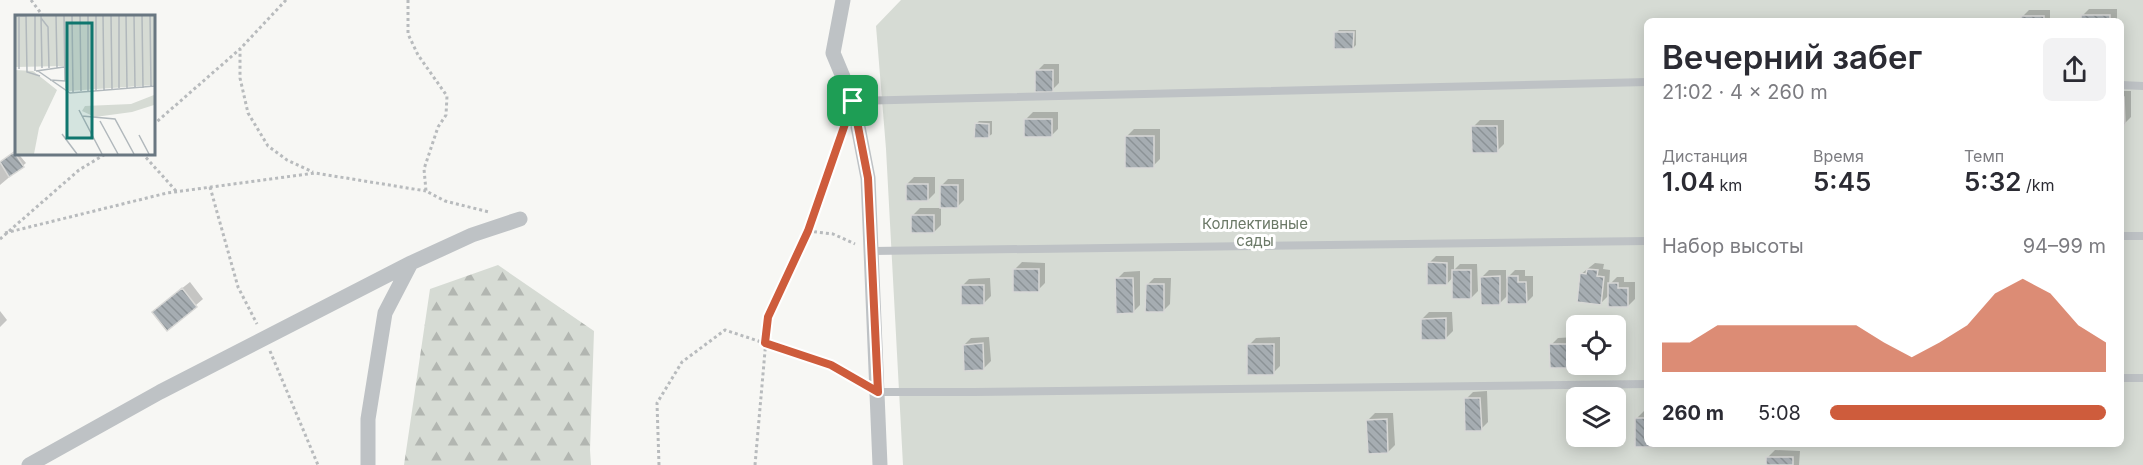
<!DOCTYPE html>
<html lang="ru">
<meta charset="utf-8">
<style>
body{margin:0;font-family:Inter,sans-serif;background:#f2f2f3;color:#2b2b33;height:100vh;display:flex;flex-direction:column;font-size:22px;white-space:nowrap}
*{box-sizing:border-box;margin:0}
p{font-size:20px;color:#7c7c81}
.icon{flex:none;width:33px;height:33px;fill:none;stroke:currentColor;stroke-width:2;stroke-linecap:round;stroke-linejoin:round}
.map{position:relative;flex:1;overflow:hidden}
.details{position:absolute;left:1644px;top:18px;width:480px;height:429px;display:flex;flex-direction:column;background:#fff;border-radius:9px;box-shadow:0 3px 15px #0003}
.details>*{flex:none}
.buttons{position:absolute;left:1566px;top:315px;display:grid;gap:12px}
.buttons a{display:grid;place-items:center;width:60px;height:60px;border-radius:9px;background:#fff;box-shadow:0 3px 15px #0003;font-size:30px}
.pin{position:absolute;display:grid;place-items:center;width:51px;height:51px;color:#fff;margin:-26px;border-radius:12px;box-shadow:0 3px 9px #0006}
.round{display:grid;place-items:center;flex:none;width:63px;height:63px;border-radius:9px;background:#f2f2f3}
.overview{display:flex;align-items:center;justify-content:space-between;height:102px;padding:0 18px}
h1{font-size:33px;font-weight:600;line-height:45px}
.figures{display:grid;grid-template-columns:repeat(3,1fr);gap:9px;height:102px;padding:6px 18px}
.figures div{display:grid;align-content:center}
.figures b{font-size:26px;font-weight:600}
.figures small{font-size:16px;font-weight:400}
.figures p{font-size:16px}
.chart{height:168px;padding:12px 18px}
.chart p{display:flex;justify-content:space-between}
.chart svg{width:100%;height:108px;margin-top:6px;fill:#ce5c3c;opacity:.7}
ul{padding:0 18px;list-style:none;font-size:20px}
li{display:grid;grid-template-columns:96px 72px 1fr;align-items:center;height:45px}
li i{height:15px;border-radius:8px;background:#ce5c3c}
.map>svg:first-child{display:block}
.green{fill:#d6dbd4;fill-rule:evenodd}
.forest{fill:url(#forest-firs)}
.shadow{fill:#0003}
.building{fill:url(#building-back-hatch);stroke:#d8d8d6;stroke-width:1.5}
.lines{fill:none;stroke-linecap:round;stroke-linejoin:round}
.path{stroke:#b8bbbd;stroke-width:3;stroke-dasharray:3 3;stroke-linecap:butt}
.lane{stroke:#bec2c5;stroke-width:8}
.street{stroke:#bec2c5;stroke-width:15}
.route-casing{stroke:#fff;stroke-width:12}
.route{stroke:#ce5c3c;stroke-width:8}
.labels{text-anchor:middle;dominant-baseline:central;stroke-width:6;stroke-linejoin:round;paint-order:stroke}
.park-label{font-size:15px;fill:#6b7967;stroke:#fff}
.inset-road{fill:none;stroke:#b1b8bc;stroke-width:1.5}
.view{fill:#0f766e;fill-opacity:0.15;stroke:#0f766e;stroke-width:3}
.inset-edge{fill:none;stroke:#697781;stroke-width:3}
</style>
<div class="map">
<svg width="2143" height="465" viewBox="0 0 2143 465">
<defs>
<pattern id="forest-firs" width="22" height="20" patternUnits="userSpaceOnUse" patternTransform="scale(1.5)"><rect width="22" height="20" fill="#d6dbd4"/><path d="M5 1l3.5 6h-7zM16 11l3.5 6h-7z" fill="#b2b6b1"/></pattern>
<pattern id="building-back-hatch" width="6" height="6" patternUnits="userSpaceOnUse" patternTransform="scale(1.5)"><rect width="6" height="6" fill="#a6adb2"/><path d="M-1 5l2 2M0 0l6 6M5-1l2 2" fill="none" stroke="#8b9296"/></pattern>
</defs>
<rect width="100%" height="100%" fill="#f7f7f4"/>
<path class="green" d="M901 0H2143V465H903L886 149 876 26ZM1647 21H2121V444H1647ZM1576 326H1616V364H1576ZM1576 398H1616V436H1576Z"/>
<path class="forest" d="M498 265 594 331 590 450 591 465H404L430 289Z"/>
<path class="shadow" d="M2089 9H2117V21H2082V16Z
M2029 10H2050V21H2022V17Z
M1339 30H1356V45L1353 48 1336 33Z
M1044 64H1059V83L1052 90 1037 71Z
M2121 91H2131V117L2124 124H2121Z
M1033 112H1058V129L1051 136 1026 119Z
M1480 120H1504V144L1497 151 1473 127Z
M979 121H992V134L988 137 976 124Z
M1134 129H1160V159L1153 166 1127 136Z
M16 151 26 163 0 185V164Z
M914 177H935V193L928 200 907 184Z
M948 179H964V200L957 207 941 186Z
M920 208H941V225L934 232 913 215Z
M1436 256H1454V270L1460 264H1477L1478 291 1471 298 1453 277 1447 284 1429 263Z
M1022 262 1045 263V283L1038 290 1015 269Z
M1595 263 1604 264 1603 269 1610 270 1609 285 1617 277H1624V282H1635V299L1628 306 1610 294 1601 303 1581 274Z
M1489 270H1506V279L1515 270H1525V276H1533V296L1526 303 1508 295 1499 304 1482 277Z
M1140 271V305L1133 312 1117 279 1124 272Z
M990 278 991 296 984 303 962 286 969 279Z
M1154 278H1171L1170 304 1163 311 1147 285Z
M190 282 203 299 168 329 161 305Z
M0 311 7 320 0 327Z
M1429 312H1452L1453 331 1446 338 1422 319Z
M989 337 991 361 984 368 964 345 971 338Z
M1280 337V366L1273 373 1249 345 1256 338Z
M1576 337V363L1572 367 1551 345 1558 338Z
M1487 391 1488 422 1481 429 1466 399 1473 392Z
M1644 411H1647V444H1658L1656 446H1637V418Z
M1375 413H1393L1395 445 1388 452 1368 420Z
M1775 450 1800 451 1799 465H1768V457Z"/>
<path class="building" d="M2081 15H2110V21H2081Z
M2021 16H2044V21H2021Z
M1334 32H1354L1353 49H1334Z
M1035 70H1053V92H1035Z
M2121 97H2124L2125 125H2121Z
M1024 119H1052V137H1024Z
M975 123 989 124V138H974Z
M1471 126H1497L1498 153H1472Z
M1125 136H1154V168H1125Z
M14 152 24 167 9 177 0 162Z
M906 184H928V201H906Z
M940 185H958V208H940Z
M911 215H934V233H911Z
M1427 262 1447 263V285H1427Z
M1013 269H1039V292H1013Z
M1587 269 1598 270 1597 276 1604 277 1601 305 1577 302 1580 273 1586 274Z
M1452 270H1471V299H1452Z
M1500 276V305H1481L1480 277Z
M1507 276H1518V282H1526L1527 304H1507Z
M1115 278H1133L1134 313 1116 314Z
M1608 283H1618V288H1628V307H1608Z
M1146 284H1164V312H1145Z
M961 285H984V305H961Z
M182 288 197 307 167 331 152 312Z
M1446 318V340H1421V319Z
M983 343 984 370 964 371 963 345Z
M1247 344H1274V375H1247Z
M1549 344H1573V368H1550Z
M1464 398H1480L1482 431H1465Z
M1635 418H1647V444H1657V447H1635Z
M1387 419 1388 453 1368 454 1366 420Z
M1766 457H1793V465H1766Z"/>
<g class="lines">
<path class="path" d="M31 0 43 16
M286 0 240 49V78L248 113 268 146 287 160 313 172
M408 0V34L418 55 447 96 446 115 438 127 424 169 426 191 445 201 489 212
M153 125 240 49
M142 153 176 191
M210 187 238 287 257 324
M808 231 833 234 855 244
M5 233 167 193 315 173 426 191
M0 239 79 170 107 153
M270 351 318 465
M659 465 657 403 682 362 725 330 831 365 861 382
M755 465 768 317 808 231 843 131"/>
<path class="lane" d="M2121 85 2143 86
M853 101 1647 82
M2121 236H2143
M872 251 1647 241
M2121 378H2143
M877 392H974L1647 384"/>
<path class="street" d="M843 0 833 53 853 101 868 178 880 465
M29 465 160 392 411 263 472 235 520 219
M368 465V419L385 313 411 263"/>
</g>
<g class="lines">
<defs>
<path id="route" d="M853 101 868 178 878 392 831 365 765 343 768 317 808 231Z"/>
</defs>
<use href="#route" class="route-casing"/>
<use href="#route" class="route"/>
</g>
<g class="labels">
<g class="park-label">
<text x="1255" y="223">Коллективные<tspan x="1255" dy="17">сады</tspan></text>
</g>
</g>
<g transform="translate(15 15)">
<rect width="140" height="140" fill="#f7f7f4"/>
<path d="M0 0H139V70L54 76 50 73V51L0 52ZM0 55 18 56 42 75 24 113 19 139H0Z" fill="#d6dbd4"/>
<path d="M139 80V90L117 97 80 102 67 96 70 91 116 89Z" fill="#d6dbd4"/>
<path class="inset-road" d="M11 0 12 57 25 61M20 0V56M41 0 42 53M57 0 58 77M65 0 66 76M73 0V76M81 0V76M88 0 89 75M96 0 97 74M104 0V73M111 0 112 73M119 0 120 73M127 0 128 73M135 0 136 72M0 1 21 0M26 1 27 53M26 3 33 12 34 53M4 54V2M21 56 49 52M23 56 55 78 140 71M35 65 50 66 49 0M64 95 87 139M67 101 100 104 119 139M85 106 103 139M47 119 62 139M124 120 134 139"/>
<path class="view" d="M52 8H77V123H52Z"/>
<rect width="140" height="140" class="inset-edge"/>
</g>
</svg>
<div class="buttons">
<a><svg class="icon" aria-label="locate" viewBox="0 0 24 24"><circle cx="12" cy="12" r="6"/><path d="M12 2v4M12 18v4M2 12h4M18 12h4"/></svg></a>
<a><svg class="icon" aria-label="layers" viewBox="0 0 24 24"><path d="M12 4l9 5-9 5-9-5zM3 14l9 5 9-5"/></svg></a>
</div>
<div class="pin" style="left:853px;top:101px;background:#1e9e55"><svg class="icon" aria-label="arrive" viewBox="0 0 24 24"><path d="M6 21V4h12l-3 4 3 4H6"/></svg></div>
<section class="details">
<div class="overview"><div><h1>Вечерний забег</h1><p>21:02 · 4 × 260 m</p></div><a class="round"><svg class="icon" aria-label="share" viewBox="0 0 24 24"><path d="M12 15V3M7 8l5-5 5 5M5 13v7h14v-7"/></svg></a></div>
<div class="figures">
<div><p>Дистанция</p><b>1.04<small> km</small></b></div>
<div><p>Время</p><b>5:45</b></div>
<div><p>Темп</p><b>5:32<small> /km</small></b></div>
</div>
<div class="chart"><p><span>Набор высоты</span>94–99 m</p>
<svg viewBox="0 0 160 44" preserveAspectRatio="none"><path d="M0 44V32L10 32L20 25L30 25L40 25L50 25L60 25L70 25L80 32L90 38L100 32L110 25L120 12L130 6L140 12L150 25L160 32V44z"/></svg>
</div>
<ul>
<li><b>260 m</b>5:08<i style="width:100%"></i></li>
</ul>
</section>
</div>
